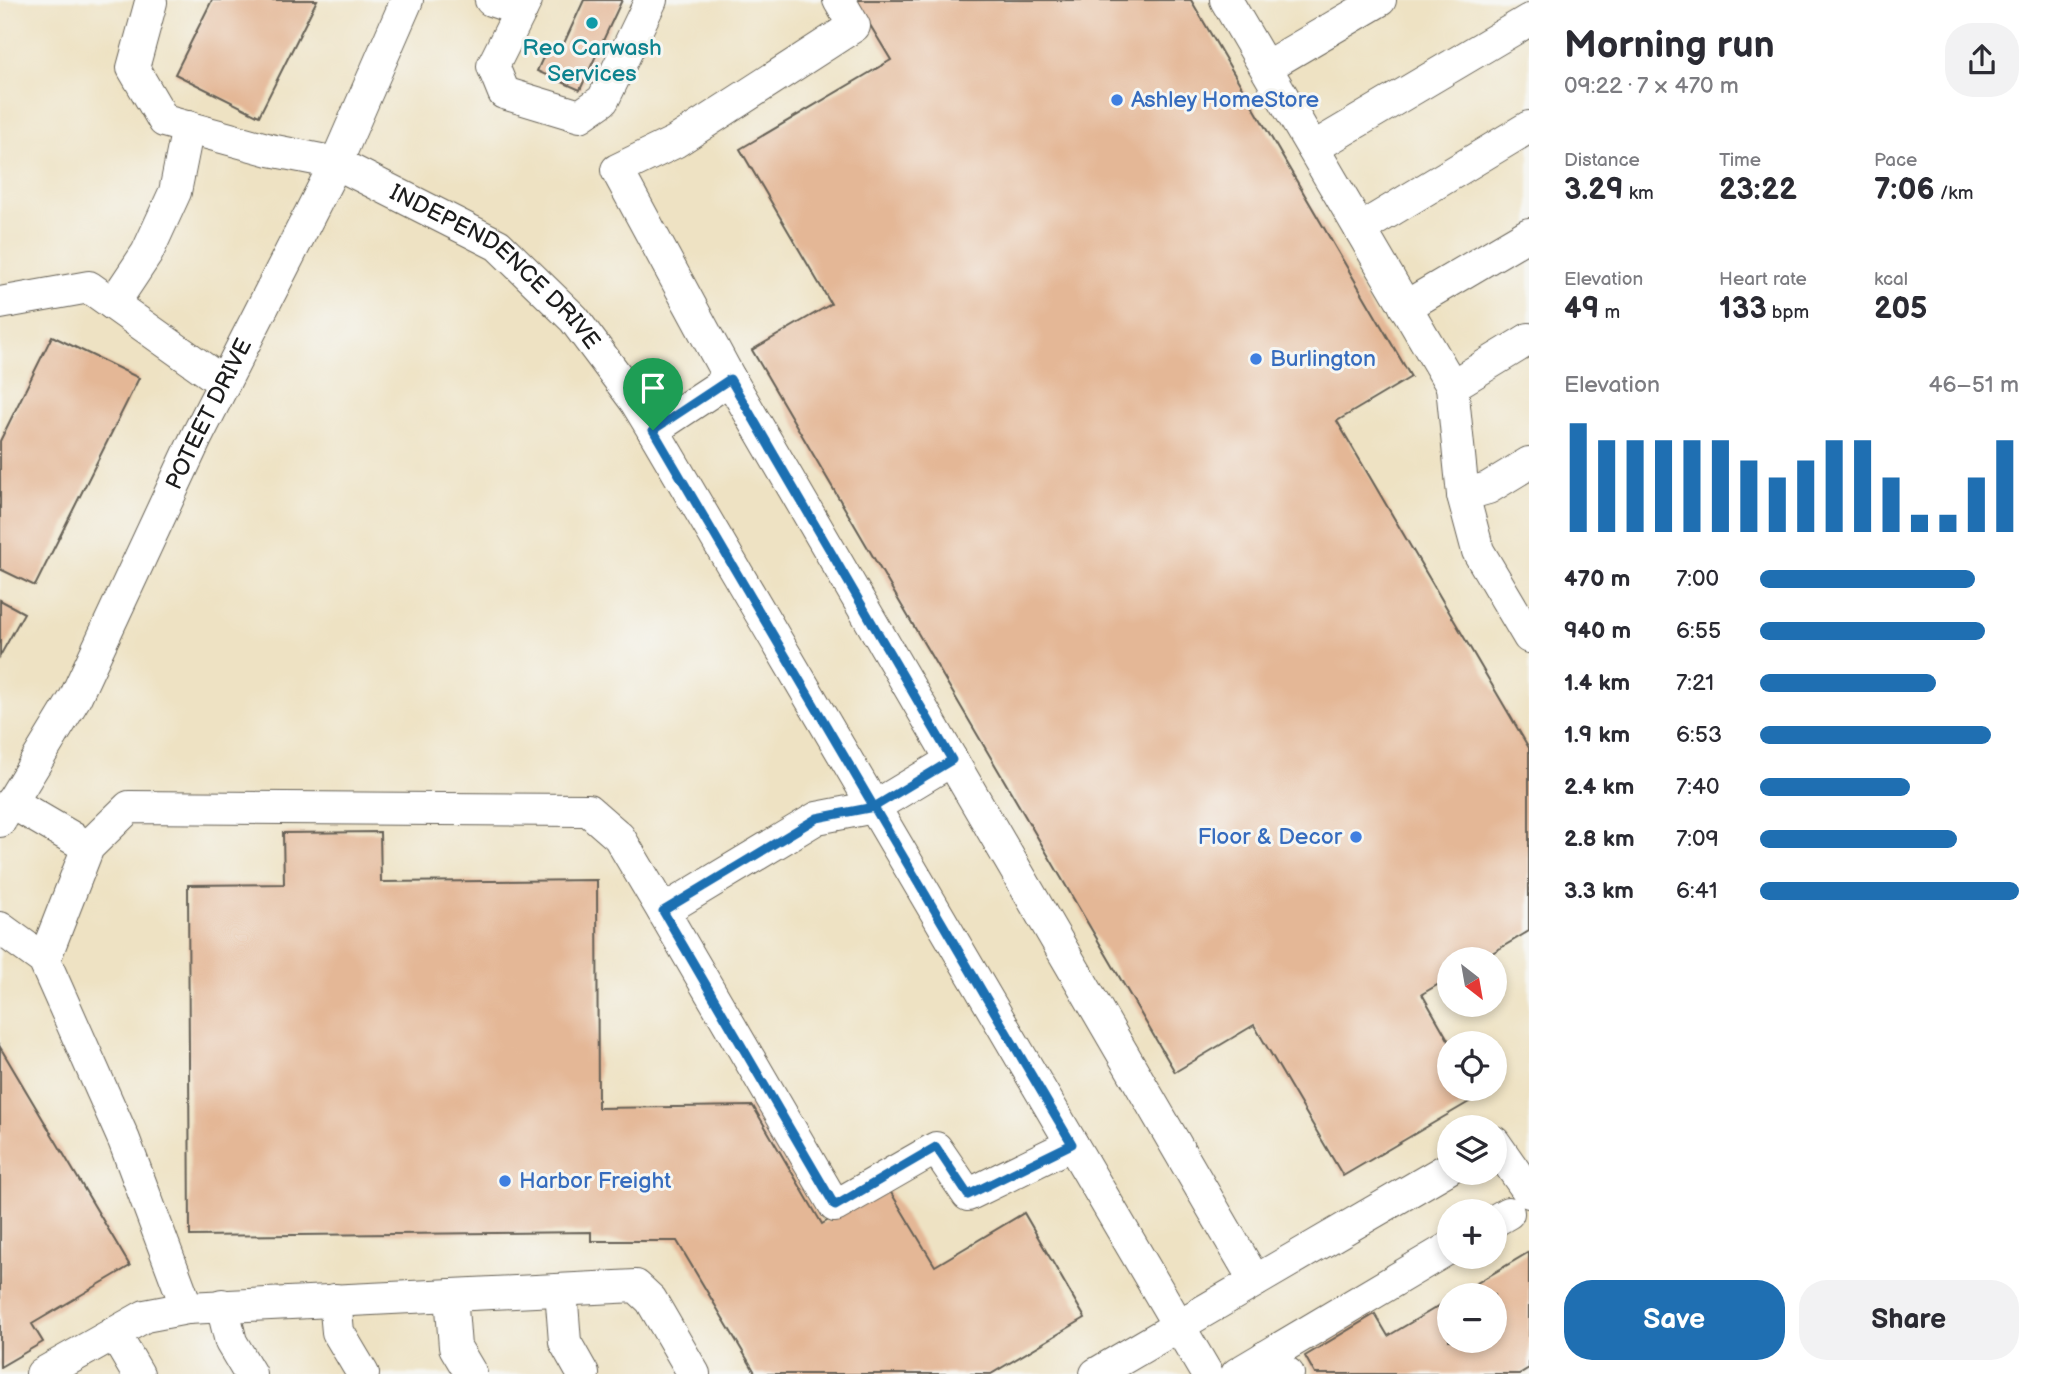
<!DOCTYPE html>
<meta charset="utf-8">
<style>
body{margin:0;font-family:"Balsamiq Sans",sans-serif;background:#f2f2f3;color:#2b2b33;height:100vh;display:flex;flex-direction:column;font-size:26px;white-space:nowrap}
*{box-sizing:border-box;margin:0}
p{font-size:23px;color:#7c7c81}
.icon{flex:none;width:38px;height:38px;fill:none;stroke:currentColor;stroke-width:2;stroke-linecap:round;stroke-linejoin:round}
.map{position:relative;flex:1;overflow:hidden}
.details{display:flex;flex-direction:column;background:#fff;width:525px}
.details>*{flex:none}
.needle{width:46px;rotate:149deg}
.buttons{position:absolute;left:1437px;top:947px;display:grid;gap:14px}
.buttons a{display:grid;place-items:center;width:70px;height:70px;border-radius:50%;background:#fff;box-shadow:0 4px 10px #0003;font-size:35px}
.pin{position:absolute;display:grid;place-items:center;width:60px;height:60px;color:#fff;margin:-72px -30px;border-radius:50% 50% 50% 0;rotate:-45deg;box-shadow:0 0 7px #0007}
.pin .icon{rotate:45deg}
.round{display:grid;place-items:center;flex:none;width:74px;height:74px;border-radius:28px;background:#f2f2f3}
.overview{display:flex;align-items:center;justify-content:space-between;height:119px;padding:0 35px}
h1{font-size:38px;font-weight:600;line-height:52px}
.metrics{display:grid;grid-template-columns:repeat(3,1fr);gap:10px;height:119px;padding:7px 35px}
.metrics div{display:grid;align-content:center}
.metrics b{font-size:30px;font-weight:600}
.metrics small{font-size:19px;font-weight:400}
.metrics p{font-size:19px}
.chart{height:196px;padding:14px 35px}
.chart p{display:flex;justify-content:space-between}
.chart svg{width:100%;height:126px;margin-top:7px;stroke:#1f6fb2;stroke-width:6}
.button{display:flex;gap:14px;margin-top:auto;padding:14px 35px}
.button a{flex:1;height:80px;border-radius:28px;background:#1f6fb2;color:#fff;font-size:28px;font-weight:600;line-height:80px;text-align:center}
.button a+a{background:#f2f2f3;color:#2b2b33}
ul{padding:0 35px;list-style:none;font-size:23px}
li{display:grid;grid-template-columns:112px 84px 1fr;align-items:center;height:52px}
li i{height:18px;border-radius:9px;background:#1f6fb2}
main{display:flex;flex:1;min-height:0}
.map>svg:first-child{display:block}
.building{fill:#e4b796}
.lines{fill:none;stroke-linecap:round;stroke-linejoin:round}
.minor-casing{stroke:#666156;stroke-width:34}
.minor{stroke:#fff;stroke-width:32}
.route-casing{stroke:#fff;stroke-width:14}
.route{stroke:#1f6fb2;stroke-width:9}
.culture-dot{fill:#0f9aa8;stroke:#f6f6f2;stroke-width:2.5}
.shop-dot{fill:#3f7fe0;stroke:#f6f6f2;stroke-width:2.5}
.labels{text-anchor:middle;dominant-baseline:central;stroke-width:6;stroke-linejoin:round;paint-order:stroke}
.culture-label{font-size:23px;fill:#0d838f;stroke:#f6f6f2}
.shop-label{font-size:23px;fill:#366cbe;stroke:#f6f6f2;text-anchor:start}
.street-label{font-size:23px;fill:#1c1c1c;stroke:#f6f6f2}
</style>
<main>
<div class="map">
<svg width="1529" height="1374" viewBox="0 0 1529 1374">
<rect width="100%" height="100%" fill="#f6f6f2"/>
<filter id="ink" filterUnits="userSpaceOnUse"><feTurbulence type="fractalNoise" baseFrequency=".0143" numOctaves="2"/><feDisplacementMap in="SourceGraphic" scale="14" xChannelSelector="R" yChannelSelector="G"/><feConvolveMatrix kernelMatrix="1 2 1 2 8 2 1 2 1" color-interpolation-filters="sRGB"/></filter>
<filter id="wash" filterUnits="userSpaceOnUse"><feTurbulence type="fractalNoise" baseFrequency=".00686" numOctaves="4" result="noise"/><feDisplacementMap in="SourceGraphic" scale="28" xChannelSelector="R" yChannelSelector="G"/><feGaussianBlur stdDeviation="1.57" result="paint"/><feColorMatrix in="noise" values="0 0 0 0 0 0 0 0 0 0 0 0 0 0 0 0 0 1.4 0 .05"/><feComposite in="paint" operator="in"/></filter>
<g filter="url(#wash)">
<rect width="100%" height="100%" fill="#eee2c3"/>
<g id="blocks">
<path class="building" d="M212 0H317L259 116 175 74Z
M584 0H622L580 90 537 71 548 46 560 52Z
M855 0H1191L1411 377 1337 421 1529 748V931L1482 959H1449V978L1422 994 1450 1043 1449 1088H1477L1481 1095 1343 1176 1254 1025 1175 1072 752 350 831 304 740 149 891 60Z
M52 336 139 378 35 586 0 569V441Z
M0 600 24 613 0 656Z
M380 832 381 882 597 880 598 1108 753 1106 822 1224 887 1186 935 1266 1024 1213 1085 1318 991 1374H756L677 1241H591V1232L190 1236 188 885 284 884 283 833Z
M0 1047 130 1266 32 1324 43 1342 0 1367Z
M1529 1252V1368L1519 1374H1315L1305 1356 1375 1314 1388 1336 1449 1300V1340H1494V1295H1457Z"/>
</g>
</g>
<g filter="url(#ink)">
<use href="#blocks" fill-opacity="0" stroke="#666156" stroke-width="2"/>
<g class="lines">
<defs>
<g id="minor">
<path d="M491 0 521 10"/>
<path d="M526 0 493 66 504 93 580 116 603 100 651 0"/>
<path d="M1226 0 1452 386 1463 495 1478 551 1529 637"/>
<path id="s1" d="M151 2 133 68 164 121 270 150 336 163 498 245 574 319 636 402 653 430 1207 1374"/>
<path d="M1266 67 1380 0"/>
<path d="M1313 148 1529 20"/>
<path d="M1360 229 1529 127"/>
<path d="M0 303 89 287 224 383"/>
<path d="M113 304 147 253 175 192 188 127"/>
<path d="M1405 307 1529 234"/>
<path d="M730 379 1255 1281"/>
<path d="M1452 386 1529 339"/>
<path d="M653 430 730 379 617 170 675 142 854 26 839 0"/>
<path d="M1463 495 1488 488 1529 463"/>
<path d="M11 802 88 847"/>
<path id="s2" d="M0 821 75 698 196 438 336 163 407 0"/>
<path d="M663 911 835 1206 936 1148 968 1195 1072 1144"/>
<path d="M0 928 44 960 124 1140 187 1308"/>
<path d="M44 960 88 847 129 807 588 810 619 837 663 911 817 818 874 807 952 760"/>
<path d="M1494 1142 1529 1192"/>
<path d="M1494 1221 1508 1213"/>
<path d="M561 1290 565 1342 583 1374"/>
<path d="M451 1295 455 1347 471 1374"/>
<path d="M335 1300 338 1332 363 1374"/>
<path d="M222 1305 231 1342 250 1374"/>
<path d="M114 1333 138 1374"/>
<path d="M1265 1357 1288 1374"/>
<path d="M42 1374 145 1316 187 1308 636 1286 651 1300 694 1374"/>
<path d="M1096 1374 1449 1168"/>
<path d="M1237 1374 1449 1248"/>
</g>
</defs>
<use href="#minor" class="minor-casing"/>
<use href="#minor" class="minor"/>
</g>
</g>
<g class="lines" filter="url(#ink)">
<defs>
<path id="route" d="M653 430 874 807 817 818 663 911 835 1206 936 1147 968 1195 1072 1144 874 807 952 760 730 379 653 430"/>
</defs>
<use href="#route" class="route-casing"/>
<use href="#route" class="route"/>
</g>
<circle class="culture-dot" cx="592" cy="23" r="7"/>
<g class="shop-dot">
<circle cx="1117" cy="100" r="7"/>
<circle cx="1256" cy="359" r="7"/>
<circle cx="1356" cy="837" r="7"/>
<circle cx="505" cy="1181" r="7"/>
</g>
<g class="labels">
<g class="culture-label">
<text x="592" y="48">Reo Carwash<tspan x="592" dy="26">Services</tspan></text>
</g>
<g class="shop-label">
<text x="1131" y="100">Ashley HomeStore</text>
<text x="1270" y="359">Burlington</text>
<text x="1342" y="837" text-anchor="end">Floor &amp; Decor</text>
<text x="519" y="1181">Harbor Freight</text>
</g>
<g class="street-label">
<text stroke="none"><textPath href="#s1" startOffset="499">INDEPENDENCE DRIVE</textPath></text>
<text stroke="none"><textPath href="#s2" startOffset="458">POTEET DRIVE</textPath></text>
</g>
</g>
</svg>
<div class="buttons">
<a><svg class="needle" viewBox="-14 -14 28 28"><path d="M0-13l5 13h-10z" fill="#e53935"/><path d="M0 13l5-13h-10z" fill="#7c7c81"/></svg></a>
<a><svg class="icon" aria-label="locate" viewBox="0 0 24 24"><circle cx="12" cy="12" r="6"/><path d="M12 2v4M12 18v4M2 12h4M18 12h4"/></svg></a>
<a><svg class="icon" aria-label="layers" viewBox="0 0 24 24"><path d="M12 4l9 5-9 5-9-5zM3 14l9 5 9-5"/></svg></a>
<a>+</a>
<a>−</a>
</div>
<div class="pin" style="left:653px;top:430px;background:#1e9e55"><svg class="icon" aria-label="arrive" viewBox="0 0 24 24"><path d="M6 21V4h12l-3 4 3 4H6"/></svg></div>
</div>
<section class="details">
<div class="overview"><div><h1>Morning run</h1><p>09:22 · 7 × 470 m</p></div><a class="round"><svg class="icon" aria-label="share" viewBox="0 0 24 24"><path d="M12 15V3M7 8l5-5 5 5M5 13v7h14v-7"/></svg></a></div>
<div class="metrics">
<div><p>Distance</p><b>3.29<small> km</small></b></div>
<div><p>Time</p><b>23:22</b></div>
<div><p>Pace</p><b>7:06<small> /km</small></b></div>
</div>
<div class="metrics">
<div><p>Elevation</p><b>49<small> m</small></b></div>
<div><p>Heart rate</p><b>133<small> bpm</small></b></div>
<div><p>kcal</p><b>205</b></div>
</div>
<div class="chart"><p><span>Elevation</span>46–51 m</p>
<svg viewBox="0 0 160 44" preserveAspectRatio="none"><path d="M5 44V6M15 44V12M25 44V12M35 44V12M45 44V12M55 44V12M65 44V19M75 44V25M85 44V19M95 44V12M105 44V12M115 44V25M125 44V38M135 44V38M145 44V25M155 44V12"/></svg>
</div>
<ul>
<li><b>470 m</b>7:00<i style="width:83%"></i></li>
<li><b>940 m</b>6:55<i style="width:87%"></i></li>
<li><b>1.4 km</b>7:21<i style="width:68%"></i></li>
<li><b>1.9 km</b>6:53<i style="width:89%"></i></li>
<li><b>2.4 km</b>7:40<i style="width:58%"></i></li>
<li><b>2.8 km</b>7:09<i style="width:76%"></i></li>
<li><b>3.3 km</b>6:41<i style="width:100%"></i></li>
</ul>
<div class="button"><a>Save</a><a>Share</a></div>
</section>
</main>
